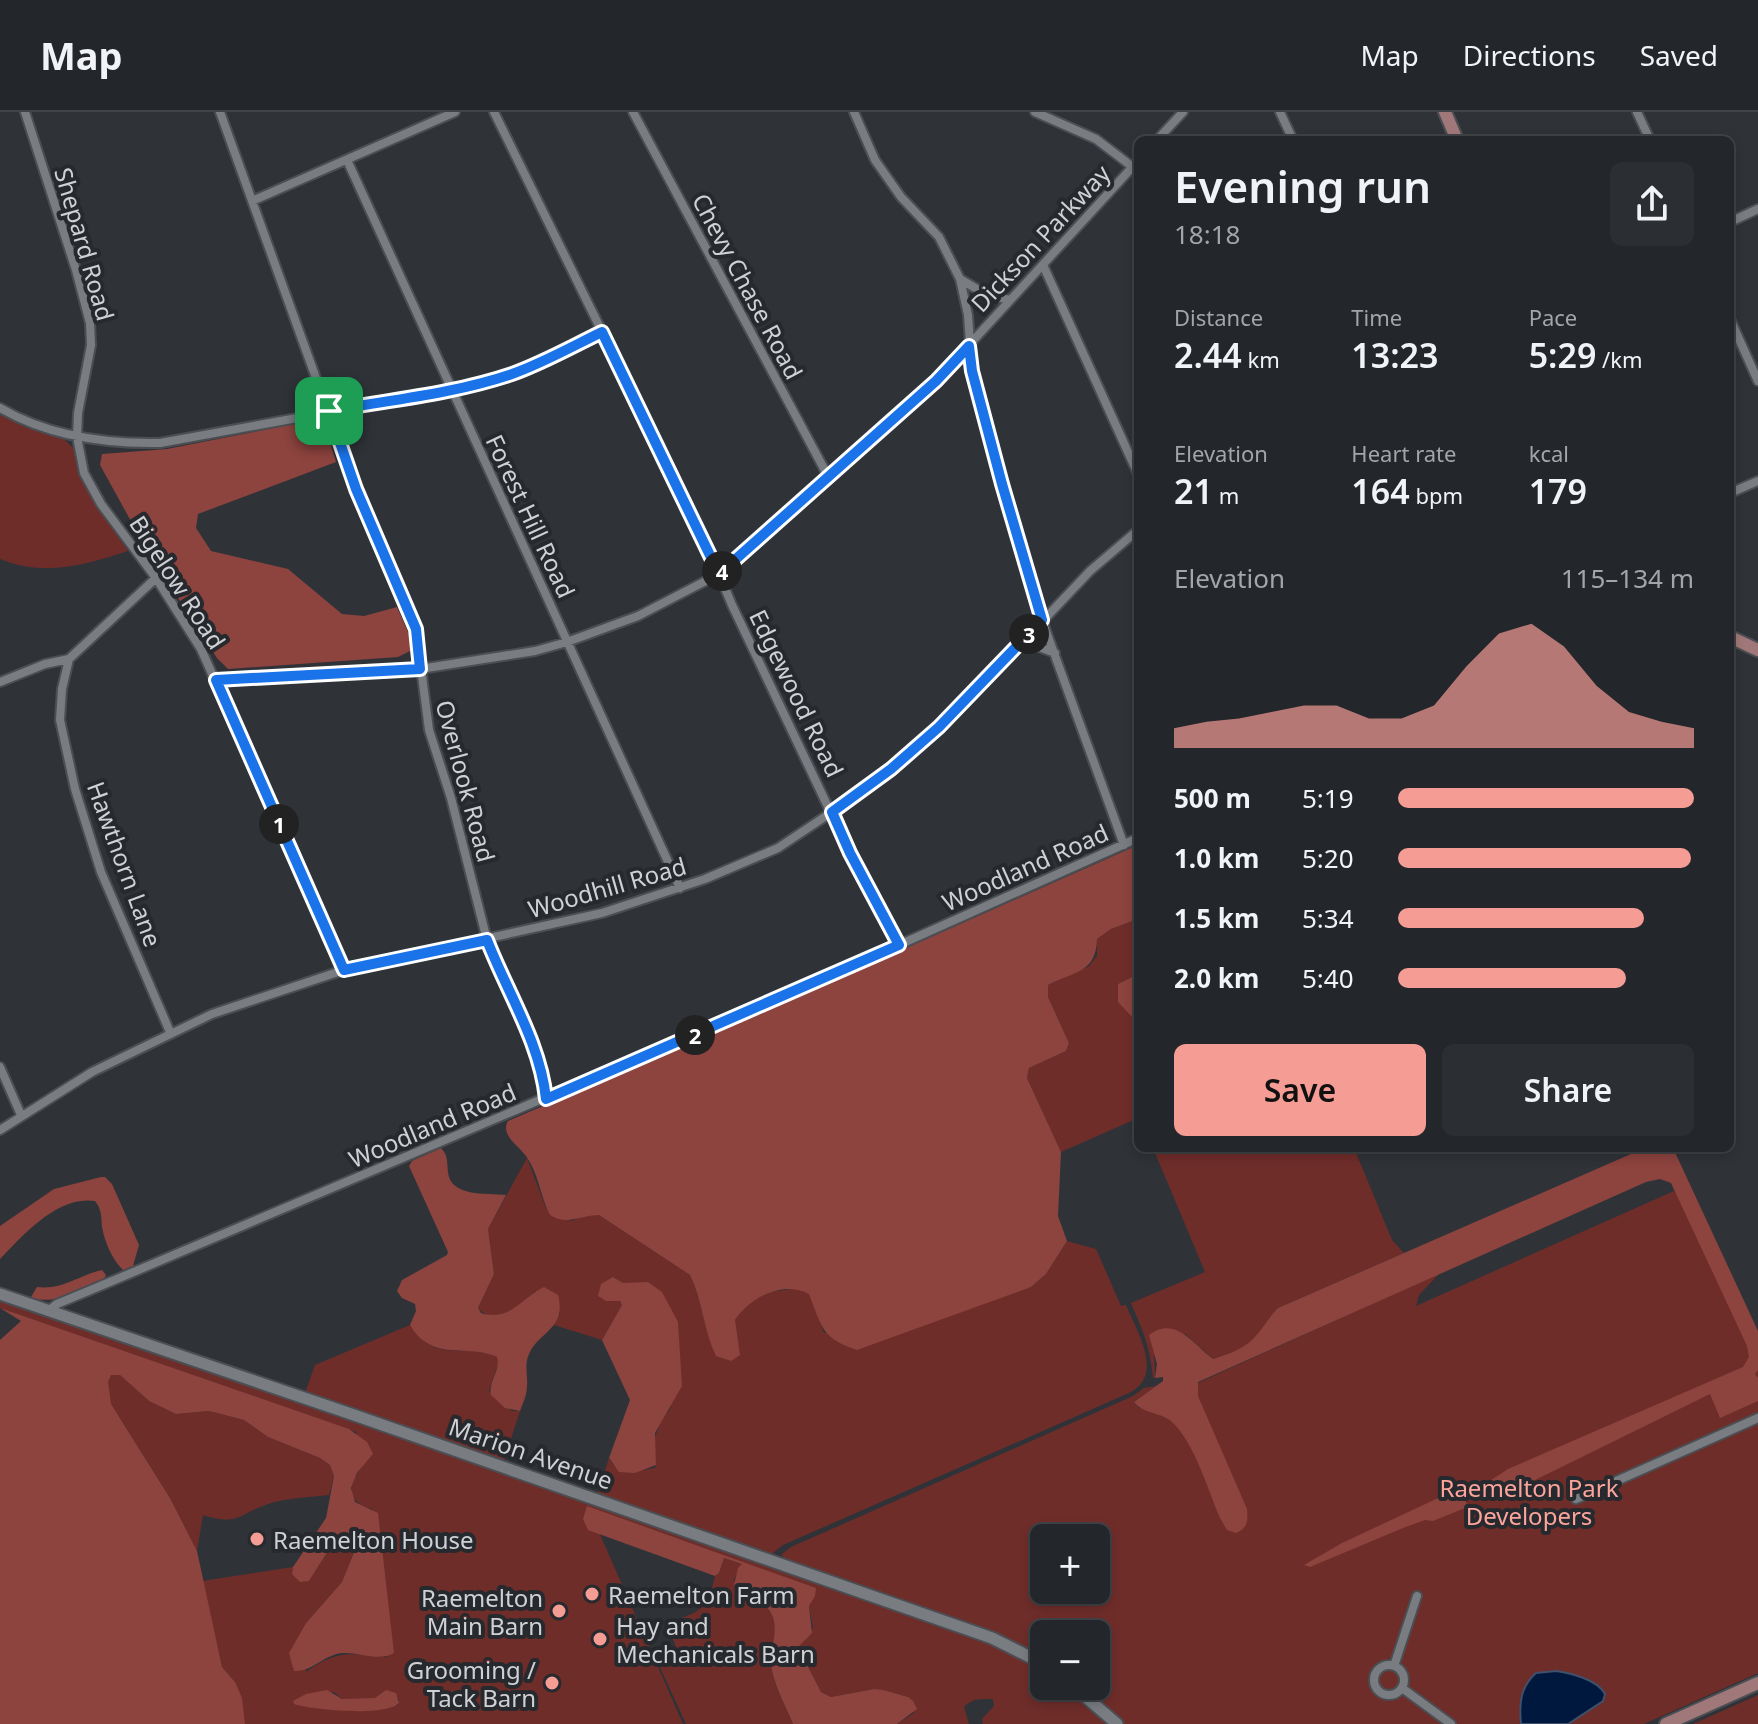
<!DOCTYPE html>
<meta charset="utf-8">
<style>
body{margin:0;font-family:"Noto Sans",sans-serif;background:#2b2e32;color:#f1f3f6;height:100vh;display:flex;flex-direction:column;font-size:30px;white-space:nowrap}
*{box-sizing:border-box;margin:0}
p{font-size:26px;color:#a3a5a8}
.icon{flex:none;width:44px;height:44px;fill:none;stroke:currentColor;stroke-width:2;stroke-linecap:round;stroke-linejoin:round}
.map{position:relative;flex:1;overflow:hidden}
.details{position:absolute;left:1134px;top:24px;width:600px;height:1016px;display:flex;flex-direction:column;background:#23262a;border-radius:12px;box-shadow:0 4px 12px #0003,0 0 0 2px #404347}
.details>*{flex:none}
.fabs{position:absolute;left:1030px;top:1412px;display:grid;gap:16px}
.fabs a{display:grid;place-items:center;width:80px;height:80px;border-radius:12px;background:#23262a;box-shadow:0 4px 12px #0003,0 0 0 2px #404347;font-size:40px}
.pin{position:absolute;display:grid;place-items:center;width:68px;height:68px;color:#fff;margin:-34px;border-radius:16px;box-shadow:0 4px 12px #0006}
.km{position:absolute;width:40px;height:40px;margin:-20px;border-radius:50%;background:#222;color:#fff;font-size:22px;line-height:40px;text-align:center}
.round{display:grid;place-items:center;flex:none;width:84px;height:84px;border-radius:12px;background:#2b2e32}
.head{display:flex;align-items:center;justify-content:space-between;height:136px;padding:0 40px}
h1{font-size:44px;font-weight:600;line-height:60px}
.figures{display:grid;grid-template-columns:repeat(3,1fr);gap:12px;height:136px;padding:8px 40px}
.figures div{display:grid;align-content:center}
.figures b{font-size:34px;font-weight:600}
.figures small{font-size:22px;font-weight:400}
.figures p{font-size:22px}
.chart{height:224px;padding:16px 40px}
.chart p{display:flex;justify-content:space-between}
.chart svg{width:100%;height:144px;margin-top:8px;fill:#f59c94;opacity:.7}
.action{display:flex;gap:16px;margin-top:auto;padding:16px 40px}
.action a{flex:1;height:92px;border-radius:12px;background:#f59c94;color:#111;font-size:32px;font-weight:600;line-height:92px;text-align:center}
.action a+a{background:#2b2e32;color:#f1f3f6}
ul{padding:0 40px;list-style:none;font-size:26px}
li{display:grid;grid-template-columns:128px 96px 1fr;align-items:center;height:60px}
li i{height:20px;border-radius:10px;background:#f59c94}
header{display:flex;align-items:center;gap:48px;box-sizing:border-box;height:112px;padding:0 40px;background:#23262a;border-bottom:2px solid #404347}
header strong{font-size:38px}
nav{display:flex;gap:44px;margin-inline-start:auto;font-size:28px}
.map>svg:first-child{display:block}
.green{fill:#6f2d2a;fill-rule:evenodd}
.forest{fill:#8d433e}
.water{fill:#00183e;stroke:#3e506b;stroke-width:2}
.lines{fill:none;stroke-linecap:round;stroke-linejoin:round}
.minor-casing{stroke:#4b4e52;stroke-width:12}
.tertiary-casing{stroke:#4b4e52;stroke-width:15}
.secondary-casing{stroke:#4b4e52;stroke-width:16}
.minor{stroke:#797d82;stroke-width:8}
.tertiary{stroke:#797d82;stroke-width:11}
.secondary{stroke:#a17879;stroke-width:12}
.route-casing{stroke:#fff;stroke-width:16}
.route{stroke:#1a73e8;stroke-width:10}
.poi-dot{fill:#f59c94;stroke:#26292d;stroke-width:3}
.labels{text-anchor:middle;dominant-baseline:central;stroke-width:8;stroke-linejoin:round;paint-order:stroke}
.street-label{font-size:24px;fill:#cfd1d4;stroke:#26292d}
.park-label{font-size:24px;fill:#fca49c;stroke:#26292d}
.poi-label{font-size:24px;fill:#cfd1d4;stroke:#26292d;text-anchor:start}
</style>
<header>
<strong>Map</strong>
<nav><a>Map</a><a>Directions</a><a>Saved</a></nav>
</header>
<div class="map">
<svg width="1758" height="1612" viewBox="0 0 1758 1612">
<rect width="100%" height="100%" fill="#2f3338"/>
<path class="green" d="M0 303 27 316 64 327 73 336 87 378 128 439C85 453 44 465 0 447Z
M1138 807V862L1118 872 1133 907 1138 905V1006L1061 1040 1027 966 1029 956 1066 939 1069 931 1048 885V873L1089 854 1097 844V827L1111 817Z
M1153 1036H1354L1392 1128 1404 1141 1278 1196C1268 1206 1263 1217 1254 1227 1242 1239 1228 1242 1213 1247L1185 1222 1154 1242 1155 1266 1153 1265C1150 1235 1143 1219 1131 1191L1205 1160Z
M527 1046 546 1096 571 1109 585 1103H599L690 1163C703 1189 703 1218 717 1244L731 1249 735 1208 744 1193 770 1180 798 1176 810 1182 824 1221 1031 1175 1046 1162 1067 1129 1096 1137 1121 1194 1126 1193C1137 1220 1165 1263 1129 1281L783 1433 769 1444 597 1383 609 1346C619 1367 637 1358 655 1356L656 1353 654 1328 661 1309 670 1297 679 1233 678 1210 632 1171H623L613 1165 600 1186 620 1189 622 1193 602 1228 554 1213 560 1200 535 1179C522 1192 495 1216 478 1196L494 1162 488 1117Z
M1683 1075 1758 1241V1561L1644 1612H1124L1080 1574H1096V1522H1044V1547L985 1520 784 1450 782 1442 791 1435 1133 1284 1144 1276 1156 1274 1134 1290 1139 1296 1198 1284V1271L1440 1161 1419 1183 1416 1194ZM1044 1426H1096V1478H1044Z
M0 1188 302 1289 985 1528 1044 1557V1574H1067L1111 1612H983L982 1607 994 1594 993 1587C981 1587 972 1586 964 1595L969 1612H897L914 1601 908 1585 874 1577 831 1585 821 1580 798 1535 813 1516 809 1494 815 1476 588 1395 683 1612H0L42 1212 0 1196ZM105 1233 356 1320 363 1354C348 1372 345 1390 372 1397L387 1545C349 1542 339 1537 306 1560V1511L342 1470 357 1433 354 1424 343 1422 335 1428 309 1469 292 1462 293 1455 202 1469 222 1555 235 1570 192 1564 118 1303 170 1386 197 1439 203 1403C240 1415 239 1401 271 1391 289 1386 310 1385 329 1383L334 1364 330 1353 320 1346 268 1325 244 1308 209 1299 176 1302 149 1289 120 1263H111ZM334 1580 342 1587H375L383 1580 399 1587 398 1593 293 1591Z
M410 1213C435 1253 464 1230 497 1245L499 1249 489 1279 512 1299H520L503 1351 305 1281 315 1253Z
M724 1446 742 1452 734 1468C742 1486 764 1485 773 1505 779 1520 770 1538 771 1554 773 1573 786 1594 793 1612H686L657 1549 678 1540 667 1512C701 1498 706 1501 715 1464L719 1461Z
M1758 1583V1612H1693Z"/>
<path class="forest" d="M314 308 324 312 336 350 198 402 196 416 211 439 288 457 342 502 364 504 397 495 411 527 410 539 398 545 228 557 217 546 148 440 100 353 102 342 167 337Z
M1138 733V807L1111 817 1097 827C1096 861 1075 859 1048 873V885L1069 931 1066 939 1029 956 1027 966 1061 1040 1058 1104 1067 1129 1046 1162 1031 1175 857 1238C821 1226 822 1215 809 1182 784 1168 750 1185 735 1208L740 1243 731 1249 716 1244C703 1218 703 1189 690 1163L599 1103C582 1103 566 1114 550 1103 540 1084 539 1062 526 1044 518 1033 500 1023 508 1009L787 889Z
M1138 862V905L1134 907 1118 890V872Z
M441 1036C448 1043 447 1050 448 1060 450 1085 486 1081 506 1083L488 1117 494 1162 478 1196 481 1201C510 1210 521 1186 544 1175L558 1183C567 1217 539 1219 529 1242 524 1253 528 1263 527 1274 527 1283 523 1291 520 1299L505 1296 491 1283C488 1270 501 1258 497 1245 466 1231 432 1251 410 1213L416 1199 415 1192 402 1186 397 1179 402 1168 447 1143 448 1140 409 1054 412 1049Z
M1664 1036H1673L1758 1219V1258L1755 1262 1758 1266V1289L1720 1306 1710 1282 1527 1372C1511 1367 1495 1383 1479 1381V1376L1508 1357 1743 1255 1749 1245 1747 1234 1671 1071 1660 1067 1646 1070 1198 1270V1284L1247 1397C1248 1409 1248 1416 1236 1421L1227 1418 1220 1406C1208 1378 1194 1330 1172 1310 1161 1300 1143 1302 1134 1290L1163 1269V1265L1155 1266 1157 1252 1149 1223C1175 1203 1193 1232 1213 1247 1228 1242 1242 1238 1253 1227 1263 1217 1268 1206 1278 1196L1631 1042Z
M101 1065H105L112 1072 139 1133 133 1154 123 1158C112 1147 105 1131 102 1115 101 1104 102 1098 95 1089 58 1083 23 1123 0 1147V1114L54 1077Z
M102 1158 106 1163 104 1167C83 1176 54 1195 31 1185L37 1175C63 1178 77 1164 102 1158Z
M613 1165 623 1171 648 1170 662 1180 678 1210 682 1274 655 1321 656 1353 635 1361 619 1360 609 1346 630 1288 602 1228 622 1193 620 1189H606L598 1184 601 1172Z
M0 1196 349 1317 367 1330 373 1342 357 1361 351 1376 355 1390 378 1401 394 1541C379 1550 360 1540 342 1541 323 1543 313 1560 294 1559L289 1541 306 1511 342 1470 357 1433 354 1424 343 1422 335 1428 309 1469 300 1470 292 1462 293 1455 326 1406 334 1364 330 1353 320 1346 268 1325 244 1308 209 1299 176 1302 149 1289 120 1263H111L108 1270 111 1292 170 1386 197 1439 222 1555 235 1570 242 1586 245 1612H0V1228L21 1209Z
M1451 1380 1463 1385 1467 1392 1465 1396 1433 1409 1425 1408 1403 1416 1310 1455 1304 1453 1342 1431Z
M587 1394 816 1476 815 1484 809 1494 812 1521 798 1535 821 1580 831 1585 874 1577 883 1578 908 1585 913 1589 917 1597 897 1612H793C786 1595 776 1577 772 1559 767 1541 780 1521 772 1503 764 1486 745 1486 734 1473L738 1456 742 1452 724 1446 719 1461 715 1464 588 1418 583 1407Z
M327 1578 342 1587 375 1586 386 1578 396 1581 399 1591C386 1605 312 1598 294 1592L293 1589 306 1582Z"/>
<path class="water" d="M1556 1559C1571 1561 1598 1568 1605 1582L1603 1589 1568 1612H1521C1519 1593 1520 1575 1536 1561Z"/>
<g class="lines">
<defs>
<path id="minor" d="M25 0 76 158 90 211 91 233 78 301 77 325 84 361 101 392 156 466 201 537 344 858
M220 0 351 363 416 517 429 618 451 686 487 828 533 935 541 956 546 987
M494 0 706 431 732 493 850 741 899 833
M633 0 829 366
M854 0 875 48 901 85 939 125 960 167 987 183 1010 188
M1035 0 1096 27 1138 59
M1280 0 1293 28
M1637 0 1650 28
M1157 28 1183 0
M347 48 680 776
M252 89 455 0
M1730 110 1758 97
M1043 153 1138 362
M960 167 968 203 972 259 1014 417 1042 508 1124 733
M1730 207 1758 269
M0 296C48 324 105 332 160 331L450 278 499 266 534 253 602 220
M1730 381 1758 369
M1019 533 1039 535 1055 541
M69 547 62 577 60 608 75 677 101 760 170 920
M216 568 420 557 535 539 567 530 638 504 719 462 936 269 1138 49
M0 570 45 552 69 547 156 466
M0 955 21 1003
M0 1018 92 960 212 902 344 858 602 801 705 767 778 736 832 700 919 634 966 590 1090 459 1138 418
M48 1199 57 1192 117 1167 785 884 1138 726
M1576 1387 1758 1306
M1374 1568a15 15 0 1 1 30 0a15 15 0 1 1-30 0Z
M1394 1554 1417 1484
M1402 1576 1451 1612"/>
<path id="tertiary" d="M0 1182 354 1303 992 1526 1044 1552
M1073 1574 1117 1612"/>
<path id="secondary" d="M1445 0 1457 28
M1730 525 1758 538
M1666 1612 1758 1571"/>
</defs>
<use href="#minor" class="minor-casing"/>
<use href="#tertiary" class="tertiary-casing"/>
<use href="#secondary" class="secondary-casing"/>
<use href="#minor" class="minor"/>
<use href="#tertiary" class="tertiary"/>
<use href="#secondary" class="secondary"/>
</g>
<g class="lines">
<defs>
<path id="route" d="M602 220 719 462 936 269 969 234 972 259 1002 372 1042 508 939 615 891 657 832 700 850 741 899 833 546 987C540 930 507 880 487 828L344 858 216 568 420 557 416 517 356 377 329 299C389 288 453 282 512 262 543 251 573 234 602 220Z"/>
</defs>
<use href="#route" class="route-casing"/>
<use href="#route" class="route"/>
</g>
<g class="poi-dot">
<circle cx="257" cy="1427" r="8"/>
<circle cx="592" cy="1482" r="8"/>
<circle cx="559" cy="1499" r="8"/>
<circle cx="600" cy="1527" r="8"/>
<circle cx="552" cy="1571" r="8"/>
</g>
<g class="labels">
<g class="street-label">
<text transform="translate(1040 126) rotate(-47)">Dickson Parkway</text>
<text transform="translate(85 132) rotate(74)">Shepard Road</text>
<text transform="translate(748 174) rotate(62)">Chevy Chase Road</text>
<text transform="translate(531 404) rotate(65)">Forest Hill Road</text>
<text transform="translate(178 470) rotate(57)">Bigelow Road</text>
<text transform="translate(797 581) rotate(64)">Edgewood Road</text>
<text transform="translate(466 669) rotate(75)">Overlook Road</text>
<text transform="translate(125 752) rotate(70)">Hawthorn Lane</text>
<text transform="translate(1025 755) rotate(-24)">Woodland Road</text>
<text transform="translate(607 775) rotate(-16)">Woodhill Road</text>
<text transform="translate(432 1013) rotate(-23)">Woodland Road</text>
<text transform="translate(531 1341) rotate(19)">Marion Avenue</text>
</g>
<g class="park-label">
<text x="1529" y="1375">Raemelton Park<tspan x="1529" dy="28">Developers</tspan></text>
</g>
<g class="poi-label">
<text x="273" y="1427">Raemelton House</text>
<text x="608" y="1482">Raemelton Farm</text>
<text x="543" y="1485" text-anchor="end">Raemelton<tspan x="543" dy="28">Main Barn</tspan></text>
<text x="616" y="1513">Hay and<tspan x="616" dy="28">Mechanicals Barn</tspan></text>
<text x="536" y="1557" text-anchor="end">Grooming /<tspan x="536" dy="28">Tack Barn</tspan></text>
</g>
</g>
</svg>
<div class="fabs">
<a>+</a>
<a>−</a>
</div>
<div class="pin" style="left:329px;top:299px;background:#1e9e55"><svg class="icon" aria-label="arrive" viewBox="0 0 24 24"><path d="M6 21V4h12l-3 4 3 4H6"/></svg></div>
<b class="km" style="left:279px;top:712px">1</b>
<b class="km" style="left:695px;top:923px">2</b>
<b class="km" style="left:1029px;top:522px">3</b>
<b class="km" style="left:722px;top:459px">4</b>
<section class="details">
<div class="head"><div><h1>Evening run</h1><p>18:18</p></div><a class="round"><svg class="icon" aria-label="share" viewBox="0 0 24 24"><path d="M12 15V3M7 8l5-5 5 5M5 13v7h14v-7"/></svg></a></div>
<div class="figures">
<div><p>Distance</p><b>2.44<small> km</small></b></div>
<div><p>Time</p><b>13:23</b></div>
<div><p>Pace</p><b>5:29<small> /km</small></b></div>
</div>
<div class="figures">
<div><p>Elevation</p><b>21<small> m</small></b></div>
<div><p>Heart rate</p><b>164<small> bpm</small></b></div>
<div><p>kcal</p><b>179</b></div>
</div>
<div class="chart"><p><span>Elevation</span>115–134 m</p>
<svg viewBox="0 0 160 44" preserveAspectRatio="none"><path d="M0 44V38L10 36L20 35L30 33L40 31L50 31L60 35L70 35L80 31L90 19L100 9L110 6L120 13L130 25L140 33L150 36L160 38V44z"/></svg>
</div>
<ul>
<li><b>500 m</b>5:19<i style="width:100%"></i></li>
<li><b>1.0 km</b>5:20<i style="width:99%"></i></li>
<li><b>1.5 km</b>5:34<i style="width:83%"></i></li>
<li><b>2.0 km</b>5:40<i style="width:77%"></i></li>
</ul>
<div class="action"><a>Save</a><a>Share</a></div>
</section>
</div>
